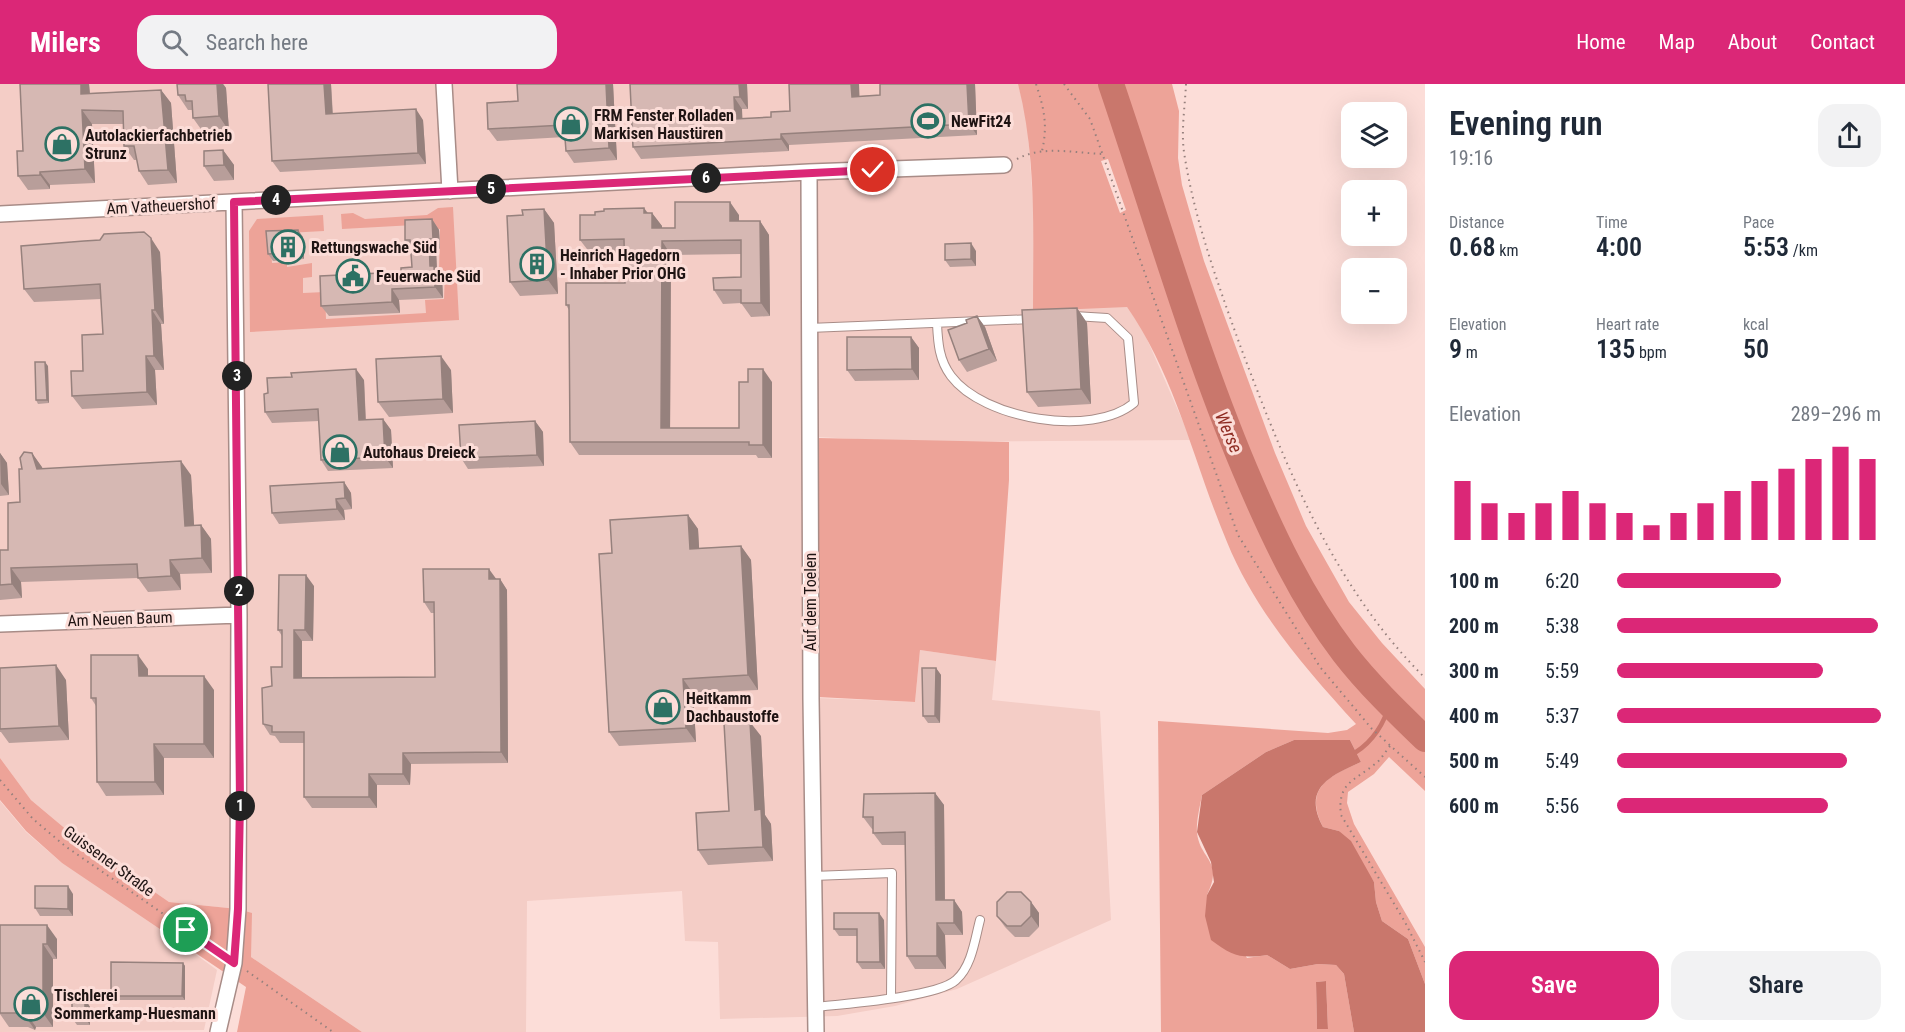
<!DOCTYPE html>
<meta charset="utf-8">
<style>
body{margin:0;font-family:"Roboto Condensed",sans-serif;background:#f2f2f3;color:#1f2937;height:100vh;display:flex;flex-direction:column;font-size:22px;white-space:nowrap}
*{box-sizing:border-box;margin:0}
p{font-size:20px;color:#747a83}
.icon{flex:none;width:33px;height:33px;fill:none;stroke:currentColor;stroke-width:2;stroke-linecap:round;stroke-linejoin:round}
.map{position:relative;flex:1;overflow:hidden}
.panel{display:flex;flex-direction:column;background:#fff;width:480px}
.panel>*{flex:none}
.tools{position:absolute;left:1341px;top:18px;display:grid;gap:12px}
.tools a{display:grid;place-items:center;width:66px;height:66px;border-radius:12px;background:#fff;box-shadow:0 6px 24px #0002;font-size:30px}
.pin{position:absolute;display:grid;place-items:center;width:51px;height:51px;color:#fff;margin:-26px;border:3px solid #fff;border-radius:50%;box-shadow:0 2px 6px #0007}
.km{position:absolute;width:30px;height:30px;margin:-15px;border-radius:50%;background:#222;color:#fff;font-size:16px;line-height:30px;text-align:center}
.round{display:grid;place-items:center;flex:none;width:63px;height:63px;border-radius:18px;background:#f2f2f3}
.headline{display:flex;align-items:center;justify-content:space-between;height:102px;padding:0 24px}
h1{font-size:33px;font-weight:600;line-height:45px}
.stats{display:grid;grid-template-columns:repeat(3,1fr);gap:9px;height:102px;padding:6px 24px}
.stats div{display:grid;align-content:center}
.stats b{font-size:26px;font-weight:600}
.stats small{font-size:16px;font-weight:400}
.stats p{font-size:16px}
.chart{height:168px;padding:12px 24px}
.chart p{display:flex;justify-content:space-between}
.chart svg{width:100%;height:108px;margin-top:6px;stroke:#db2777;stroke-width:6}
.button{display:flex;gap:12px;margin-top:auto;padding:12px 24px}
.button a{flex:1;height:69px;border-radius:18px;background:#db2777;color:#fff;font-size:24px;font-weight:600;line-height:69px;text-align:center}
.button a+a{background:#f2f2f3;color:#1f2937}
ul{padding:0 24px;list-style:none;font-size:20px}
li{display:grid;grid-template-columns:96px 72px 1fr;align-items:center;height:45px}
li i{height:15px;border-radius:8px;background:#db2777}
header{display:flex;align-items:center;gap:36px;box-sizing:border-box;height:84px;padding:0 30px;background:#db2777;color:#fff}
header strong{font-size:28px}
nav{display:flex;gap:33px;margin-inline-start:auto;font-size:21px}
.search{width:420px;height:54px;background:#f2f2f3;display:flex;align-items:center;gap:15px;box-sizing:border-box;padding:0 21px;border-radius:18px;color:#747a83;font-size:22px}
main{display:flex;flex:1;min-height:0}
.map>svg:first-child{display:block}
.built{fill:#f4cdc6}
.green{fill:#eda398;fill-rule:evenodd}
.water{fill:#c9776c}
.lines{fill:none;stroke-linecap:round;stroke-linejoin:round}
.stream{stroke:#c9776c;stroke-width:4.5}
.river{stroke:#c9776c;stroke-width:26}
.lane-casing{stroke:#a88c87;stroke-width:10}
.street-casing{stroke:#a88c87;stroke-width:18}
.path{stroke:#96807d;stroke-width:2;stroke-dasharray:1.5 4.5;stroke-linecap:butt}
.lane{stroke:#fff;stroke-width:8}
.street{stroke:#fff;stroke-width:15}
.wall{fill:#b89e9a}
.shaded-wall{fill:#96817d}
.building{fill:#d6b8b3;stroke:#96817d;stroke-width:1.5}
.route-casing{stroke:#fff;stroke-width:12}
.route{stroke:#db2777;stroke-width:8}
.labels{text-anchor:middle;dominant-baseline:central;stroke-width:6;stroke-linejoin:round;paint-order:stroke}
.poi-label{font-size:16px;font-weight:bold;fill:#1f1413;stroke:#fcddd8;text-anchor:start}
.street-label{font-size:16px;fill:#1f1413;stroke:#fcddd8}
.water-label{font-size:18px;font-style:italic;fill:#8f2c23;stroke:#fcddd8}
</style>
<header>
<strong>Milers</strong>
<div class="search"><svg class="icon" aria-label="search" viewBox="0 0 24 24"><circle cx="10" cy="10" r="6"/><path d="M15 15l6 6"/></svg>Search here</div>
<nav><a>Home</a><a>Map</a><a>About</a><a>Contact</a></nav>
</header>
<main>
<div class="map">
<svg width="1425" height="948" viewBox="0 0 1425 948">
<rect width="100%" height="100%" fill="#fcddd8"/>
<path class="built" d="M0 0H1018L1027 34 1033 118 1127 223 1143 246 1191 356 919 358 817 353 818 614 915 618 920 566 996 577 992 616 1100 627 1111 836 957 905 895 922 837 932 720 935 718 858 685 857 682 807 527 817 526 948H362L251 873 238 825 169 818 74 752 31 716 0 674Z
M0 717 26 748 62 779 135 826 217 886 204 946 0 948Z"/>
<path class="green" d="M1018 0H1172L1179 27 1178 74 1182 101 1204 177 1275 369 1306 442 1349 518 1382 559 1425 605V645L1350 565 1311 507 1280 447 1213 276 1137 58 1125 61 1214 331 1263 454 1299 516 1339 574 1425 663V707L1389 673 1374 690 1348 708 1347 719 1354 740 1425 863V900L1408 855 1382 837 1376 818 1374 798 1339 747 1323 743C1303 704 1329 692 1361 678L1350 656H1294L1266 668 1202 711C1200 722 1196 737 1197 749 1200 776 1224 776 1207 811L1247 874 1267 871 1290 885 1318 880 1336 881 1344 890 1354 948H1161L1158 637 1328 649 1347 646 1356 640C1306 585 1255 527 1227 458 1194 380 1176 293 1127 223L1033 227C1033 151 1037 74 1018 0ZM1108 75 1126 126 1120 129 1101 77ZM1326 897 1328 945H1317L1316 898Z
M453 123 459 236 250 248 249 147 257 135 323 131 324 147 287 149 270 154 272 179 287 178V183L312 179V193L303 194V209L325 208 326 235 426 229 425 216 444 215 445 188H439L440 145 415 146 414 141 342 145 341 130 353 129 365 135 427 131 438 124Z
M817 354 1009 358V396L996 577 920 566 915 618 818 613Z
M0 674 31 716 74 752 169 818 238 825 252 829 251 873 362 948H237L246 903 62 779 26 747 0 716Z"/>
<path class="water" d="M1294 656H1350L1361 678C1330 692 1302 704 1323 743L1339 747 1351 757 1374 798 1376 818 1382 837 1408 855 1425 900V948H1354L1344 890 1336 881 1318 880 1290 885 1267 871C1241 875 1232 872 1211 856L1205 832 1207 811 1214 798 1211 778 1197 748 1202 711 1266 668Z
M1326 897 1328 945H1317L1316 898Z"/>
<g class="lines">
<path class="stream" d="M1356 668C1372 658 1385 639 1389 620"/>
<path class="river" d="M1111 0C1155 129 1192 260 1245 386 1272 450 1302 514 1344 569 1368 600 1397 628 1425 655"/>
<defs>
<path id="lane" d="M937 240C938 259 939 276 951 292 983 335 1092 354 1134 319L1128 254 1107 234 1074 232
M809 244 1032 235
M813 792 892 789 891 913
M815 923C844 920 938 913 956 896 972 882 975 855 980 836"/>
<path id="street" d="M444 0 450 107
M809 88 811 615 816 948
M0 130 809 88 1004 81
M0 540 239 531
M218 948 234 879 238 825 239 531 234 118"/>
</defs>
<use href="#lane" class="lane-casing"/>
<use href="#street" class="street-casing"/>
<path class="path" d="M1036 0C1044 24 1048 41 1042 67
M1064 0 1090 35 1238 451 1320 583 1372 645 1425 693
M1186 0C1185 22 1181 47 1184 68 1194 135 1218 200 1241 264 1286 383 1333 502 1425 594
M1017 75C1043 61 1074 69 1103 70
M1390 662C1385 668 1381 676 1375 680 1354 697 1337 699 1341 731L1405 838 1425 878
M0 696 33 735 65 762 220 869
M247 887 333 948"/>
<use href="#lane" class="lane"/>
<use href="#street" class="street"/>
</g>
<path class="wall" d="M20 0H89L90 9 161 6 171 19 177 99 148 101 139 87 137 76H134L124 62 123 40H92L95 99 50 101V105L28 106 18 92 23 67Z
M177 0H223L226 4 229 47 203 48 193 34 192 27V26H188L178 11Z
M331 0 333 30 423 36 426 80 280 88 272 77Z
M613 0 617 76 574 79 566 67 565 53 497 57 488 45 518 17Z
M630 0H747L748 25H742V35L771 33 790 27 789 0H859V12L880 11 975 0 977 51 789 61V67L641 75 633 63Z
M223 66 234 81V96L214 97 204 82Z
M644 124 648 129H652L662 142V144H675L739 131V137H760L769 151 770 232 751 233 741 219 723 220 714 206 741 193V170L671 171 670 344H739L772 298V374H758L756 371H579L570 358 569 226 566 221 625 199V169H590L580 156 595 131Z
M544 125 554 139 558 210 520 212 510 198 523 131Z
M432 135 439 146 440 165H436L437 187 442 193 443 214 399 216 400 229 329 232 321 222 412 183 410 163 405 156Z
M303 153 304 175 273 177 268 170Z
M976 167V182L950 183 945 176Z
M160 168 164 240H161L164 286H155L157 321 82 325 72 312 83 287 103 250 101 215 34 218 24 205Z
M1077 224 1087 239 1091 320 1038 323 1027 308Z
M977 232 985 243 997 277 967 288 959 276Z
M911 253 919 264V296L855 297 847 286Z
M48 282 49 319 38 320 36 316Z
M451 286 453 329 389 333 378 318Z
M364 296 366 336 383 335 391 346 393 384 328 387 321 376 319 337 272 339 265 328 268 309Z
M535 337 543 348 544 382 468 385 461 374Z
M0 369 7 379 9 411 0 412Z
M32 369 42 384 191 391 194 441H201L211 455 212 489 180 490 181 506 148 508 138 494 21 498 22 514 0 516V466H8L20 418 22 385Z
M344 398 351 409 352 425 344 426 345 436 279 440 272 429Z
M688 431 698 445 699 464 741 462 751 476 758 606 693 609 696 658 619 662 609 648 612 469Z
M496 495H500L507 506 508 679 411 680 410 701H377V724H312L304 713V659H280L275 652 270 651 263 640 272 602 282 583V552L278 546 314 502 313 557H302V593H435V529H431L424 518Z
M0 584 66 596 69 656 9 659 1 648H0Z
M936 584 941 591 940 639H928L923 632Z
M148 585V592L214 606V674H164V711L106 712 97 698 96 622 91 614Z
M761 652 765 731 771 740 773 777 708 781 698 766 729 727Z
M935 709 944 721 945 816H954L962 828 963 851H945L946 885H915L907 872 905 761H882L873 749V745H872L863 733Z
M73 810V832H40L35 824Z
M1031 818 1039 829V843L1029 853H1015L1005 843 997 832Z
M884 836 885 885H862L857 878V852H839L834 845Z
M0 841 57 855V875H53V943H36L35 946 28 943H9L0 930Z
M183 879 185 882V916H114L111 912Z
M85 915 90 923V941H77L72 934Z"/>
<path class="shaded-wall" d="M81 0H89L91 24 81 10Z
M217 0H223L226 4 229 47 219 32Z
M324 0H331L333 41 326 30Z
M606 0H613L617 76 609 64Z
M739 0H747L748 25 740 13Z
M851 0H859L860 25 852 13Z
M967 0H975L977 51 969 40Z
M161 6 171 19 177 99 168 86Z
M734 13 742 25 743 47 735 35Z
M416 25 423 36 426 80 418 69Z
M82 26 92 40 95 99 85 85Z
M781 50 789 61V67L781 55Z
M223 66 234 81V96L224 81Z
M40 88 50 101V105L40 91Z
M730 118 739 131V151L730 137Z
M644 124 652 136V129L662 142V158L652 144 644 129Z
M544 125 554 139 558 210 548 196Z
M432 135 439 146 440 165 433 155Z
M760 137 769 151 770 232 761 219Z
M298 146 303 153 304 175 299 168Z
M151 154 160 168 164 240 155 226Z
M429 155 436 165 437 187 442 193 443 214 435 203 430 182Z
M662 157 671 171 670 357 661 344Z
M971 159 976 167V182L971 175Z
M392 205 399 216 400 229 392 218Z
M1077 224 1087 239 1091 320 1081 305Z
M152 226 161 240 164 286 154 272Z
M977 232 985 243 997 277 989 265Z
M911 253 919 264V296L912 285Z
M146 272 155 286 157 321 147 308Z
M441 272 451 286 453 329 443 315Z
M45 278 48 282 49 319 47 316Z
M356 285 364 296 366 347 359 336Z
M763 285 772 298V374L763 361Z
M383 335 391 346 393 384 385 373Z
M535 337 543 348 544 382 537 371Z
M0 369 7 379 9 411 1 400Z
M32 369 42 383 47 399 37 385Z
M181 377 191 391 195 456 185 442Z
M344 398 351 409 352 425 345 414Z
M336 415 344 426 345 436 337 425Z
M688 431 698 445 700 479 690 465Z
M201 441 211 455 212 489 202 474Z
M741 462 751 476 758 606 748 591Z
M170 476 180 490 181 506 171 492Z
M11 484 21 498 22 514 12 500Z
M489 485 497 496 489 495Z
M306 491 314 502 313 557 305 546Z
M500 495 507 506 508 679 501 668Z
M294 546 302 557V605L294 594Z
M138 571 148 585V606L139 592Z
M56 581 66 596 69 656 59 642Z
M936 584 941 591 940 639 935 632Z
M204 592 214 606V674L204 660Z
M683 595 693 609 696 658 686 644Z
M750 638 761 652 765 731 771 740 773 777 763 763 755 726Z
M154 660 164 674V711L155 698Z
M403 669 411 680 410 701 403 690Z
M369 690 377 701V724L369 713Z
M935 709 944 721 945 828 936 816Z
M68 802 73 810V832L68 825Z
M954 816 962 828 963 851 954 839Z
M1031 818 1039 829V843L1031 832Z
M879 829 884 836 885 885 880 878Z
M937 839 945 851 946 885 937 872Z
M47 841 57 855V875L47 860Z
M43 860 53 875V943L43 929Z
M183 879 185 882V916L182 912Z
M85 915 90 923V941L85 934Z
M26 929 36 943 35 946 25 932Z"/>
<path class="building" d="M20 0H81V10L161 6 168 86 139 87 134 62H124L123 27 82 26 85 85 40 88V91L18 92 17 67H23Z
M177 0H217L219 32 193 34 192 17H186L185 11H178Z
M268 0H324L326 30 416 25 418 69 272 77Z
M517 0H606L609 64 566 67 564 41 488 45 487 19 518 17Z
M630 0H739L740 13H734L735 35 771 33V28L790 27 789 0H851L852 13 880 11V0H967L969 40 781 50V55L633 63Z
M223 66 224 81 204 82V67Z
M675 118H730V137H760L761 219H741V206H714L713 194 741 193V156L662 157 661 344H739V298H748V285H763V361H749V358H570L569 221H566V199H625L624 155 580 156V131H595V128L604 127V125L644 124V129H652V144H675Z
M544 125 548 196 510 198 507 132 523 131 522 126Z
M432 135 433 155H429L430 182H434L435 203 392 205V218L321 222 320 192 401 188V184L412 183 410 156H405V136Z
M298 146 299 168 268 170 266 147Z
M144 148 151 154 155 226H152L154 272H146L147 308 72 312 71 287H83L82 251 103 250 100 200 24 205 21 162 84 157 100 156 104 150Z
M971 159V175L945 176V160Z
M1077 224 1081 305 1027 308 1022 226Z
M977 232 989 265 959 276 948 246 967 239 966 236Z
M847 253H911L912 285 847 286Z
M441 272 443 315 378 318 376 275Z
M35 278H45L47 316H36Z
M356 285 359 336 383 335 385 373 321 376 318 325 265 328 264 310 268 309 267 294 292 293 291 289Z
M535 337 537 371 461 374 459 341Z
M24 368 32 369 37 385 181 377 185 442 201 441 202 474 170 476 171 492 138 494 137 480 11 484 12 500 0 501V466H8V419L20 418 19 385H22L20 374Z
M344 398 345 414 336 415 337 425 272 429 270 402Z
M688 431 690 465 741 462 748 591 683 595 686 644 609 648 599 470 612 469 610 436Z
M423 485H489V495H500L501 668 403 669V690H369V713H304V648H272V642L263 640 262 604 272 602 271 583H282V546H278L279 491H306L305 546H294V594L435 593 434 518H424Z
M91 571H138L139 592H204V660H154L155 698H97L96 614H91Z
M56 581 59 642 0 645V584Z
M922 584H936L935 632H923Z
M750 638 755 726 761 725 763 763 698 766 696 729 729 727 724 639Z
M935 709 936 816H954V839H937V872H907L905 748 873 749V733H863L864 710Z
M35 802H68V825L35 824Z
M1007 808H1021L1031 818V832L1021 842H1007L997 832V818Z
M834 829H879L880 878H857V845H834Z
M0 841H47V860H43V929H26L25 932 18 929H0Z
M111 878 183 879 182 912H111Z
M72 915H85V934H72Z"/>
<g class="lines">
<defs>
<path id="route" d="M186 846 234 879 238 825 240 718 234 118 873 86"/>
</defs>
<use href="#route" class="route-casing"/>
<use href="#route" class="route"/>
</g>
<defs>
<symbol id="stadium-ring" viewBox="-11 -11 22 22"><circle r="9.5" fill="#fcddd8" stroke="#2d7164" stroke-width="1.5"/><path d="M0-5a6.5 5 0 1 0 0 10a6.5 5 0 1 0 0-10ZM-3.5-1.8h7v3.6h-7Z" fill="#2d7164"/></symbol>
<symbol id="shop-ring" viewBox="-11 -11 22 22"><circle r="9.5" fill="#fcddd8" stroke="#2d7164" stroke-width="1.5"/><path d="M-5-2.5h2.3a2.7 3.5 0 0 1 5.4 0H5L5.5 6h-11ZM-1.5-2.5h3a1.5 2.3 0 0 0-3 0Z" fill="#2d7164"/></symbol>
<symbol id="building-ring" viewBox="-11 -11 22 22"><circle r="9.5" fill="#fcddd8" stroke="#2d7164" stroke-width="1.5"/><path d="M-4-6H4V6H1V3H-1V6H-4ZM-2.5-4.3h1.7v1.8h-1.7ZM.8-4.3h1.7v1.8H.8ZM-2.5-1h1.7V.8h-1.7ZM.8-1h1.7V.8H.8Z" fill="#2d7164"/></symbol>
<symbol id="civic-ring" viewBox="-11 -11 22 22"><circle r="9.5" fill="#fcddd8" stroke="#2d7164" stroke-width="1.5"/><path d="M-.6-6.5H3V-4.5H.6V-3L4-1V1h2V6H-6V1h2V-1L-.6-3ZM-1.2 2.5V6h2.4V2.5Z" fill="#2d7164"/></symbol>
</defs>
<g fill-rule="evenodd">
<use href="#stadium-ring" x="909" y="18" width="38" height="38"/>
<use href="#shop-ring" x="552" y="21" width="38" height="38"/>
<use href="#shop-ring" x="43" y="41" width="38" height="38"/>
<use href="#building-ring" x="269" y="144" width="38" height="38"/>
<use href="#building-ring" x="518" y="161" width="38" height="38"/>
<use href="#civic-ring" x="334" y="173" width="38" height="38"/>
<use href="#shop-ring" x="321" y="349" width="38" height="38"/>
<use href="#shop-ring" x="644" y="604" width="38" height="38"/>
<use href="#shop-ring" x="12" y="901" width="38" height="38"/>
</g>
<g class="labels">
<g class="poi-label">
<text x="594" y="31">FRM Fenster Rolladen<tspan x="594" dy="18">Markisen Haustüren</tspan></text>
<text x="951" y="37">NewFit24</text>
<text x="85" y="51">Autolackierfachbetrieb<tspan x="85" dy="18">Strunz</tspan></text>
<text x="311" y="163">Rettungswache Süd</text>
<text x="560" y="171">Heinrich Hagedorn<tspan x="560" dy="18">- Inhaber Prior OHG</tspan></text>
<text x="376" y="192">Feuerwache Süd</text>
<text x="363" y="368">Autohaus Dreieck</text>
<text x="686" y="614">Heitkamm<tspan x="686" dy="18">Dachbaustoffe</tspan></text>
<text x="54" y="911">Tischlerei<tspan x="54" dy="18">Sommerkamp-Huesmann</tspan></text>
</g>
<g class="street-label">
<text transform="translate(161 122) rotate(-3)">Am Vatheuershof</text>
<text transform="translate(810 518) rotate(-90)">Auf dem Toelen</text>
<text transform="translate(120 535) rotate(-2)">Am Neuen Baum</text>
<text transform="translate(109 777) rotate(36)">Guissener Straße</text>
</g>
<g class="water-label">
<text transform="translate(1229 348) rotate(67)">Werse</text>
</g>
</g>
</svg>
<div class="tools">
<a><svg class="icon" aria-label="layers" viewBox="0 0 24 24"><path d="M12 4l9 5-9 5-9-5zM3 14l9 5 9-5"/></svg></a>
<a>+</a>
<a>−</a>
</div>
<div class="pin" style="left:186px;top:846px;background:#1e9e55"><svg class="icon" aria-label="arrive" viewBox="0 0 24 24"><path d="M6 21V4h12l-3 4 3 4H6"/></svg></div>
<div class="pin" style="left:873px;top:86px;background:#d93025"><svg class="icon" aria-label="check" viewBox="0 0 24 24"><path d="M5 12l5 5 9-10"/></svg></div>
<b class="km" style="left:240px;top:722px">1</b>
<b class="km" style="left:239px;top:507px">2</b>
<b class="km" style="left:237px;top:292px">3</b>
<b class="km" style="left:276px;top:116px">4</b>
<b class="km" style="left:491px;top:105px">5</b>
<b class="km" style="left:706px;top:94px">6</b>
</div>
<section class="panel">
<div class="headline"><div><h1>Evening run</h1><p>19:16</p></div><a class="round"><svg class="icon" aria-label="share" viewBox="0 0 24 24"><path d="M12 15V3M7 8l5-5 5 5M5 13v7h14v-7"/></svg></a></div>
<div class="stats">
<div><p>Distance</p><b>0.68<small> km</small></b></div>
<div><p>Time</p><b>4:00</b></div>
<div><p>Pace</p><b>5:53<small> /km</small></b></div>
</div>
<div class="stats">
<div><p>Elevation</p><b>9<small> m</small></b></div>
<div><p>Heart rate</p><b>135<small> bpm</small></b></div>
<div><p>kcal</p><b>50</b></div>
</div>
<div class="chart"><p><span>Elevation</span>289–296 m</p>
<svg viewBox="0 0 160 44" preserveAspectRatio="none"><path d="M5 44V20M15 44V29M25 44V33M35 44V29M45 44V24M55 44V29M65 44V33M75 44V38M85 44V33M95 44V29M105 44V24M115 44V20M125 44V15M135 44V11M145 44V6M155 44V11"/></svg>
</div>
<ul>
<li><b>100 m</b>6:20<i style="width:62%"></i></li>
<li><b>200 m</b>5:38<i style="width:99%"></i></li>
<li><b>300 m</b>5:59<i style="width:78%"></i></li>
<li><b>400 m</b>5:37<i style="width:100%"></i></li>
<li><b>500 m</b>5:49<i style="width:87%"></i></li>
<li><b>600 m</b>5:56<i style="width:80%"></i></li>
</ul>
<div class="button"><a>Save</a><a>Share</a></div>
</section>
</main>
